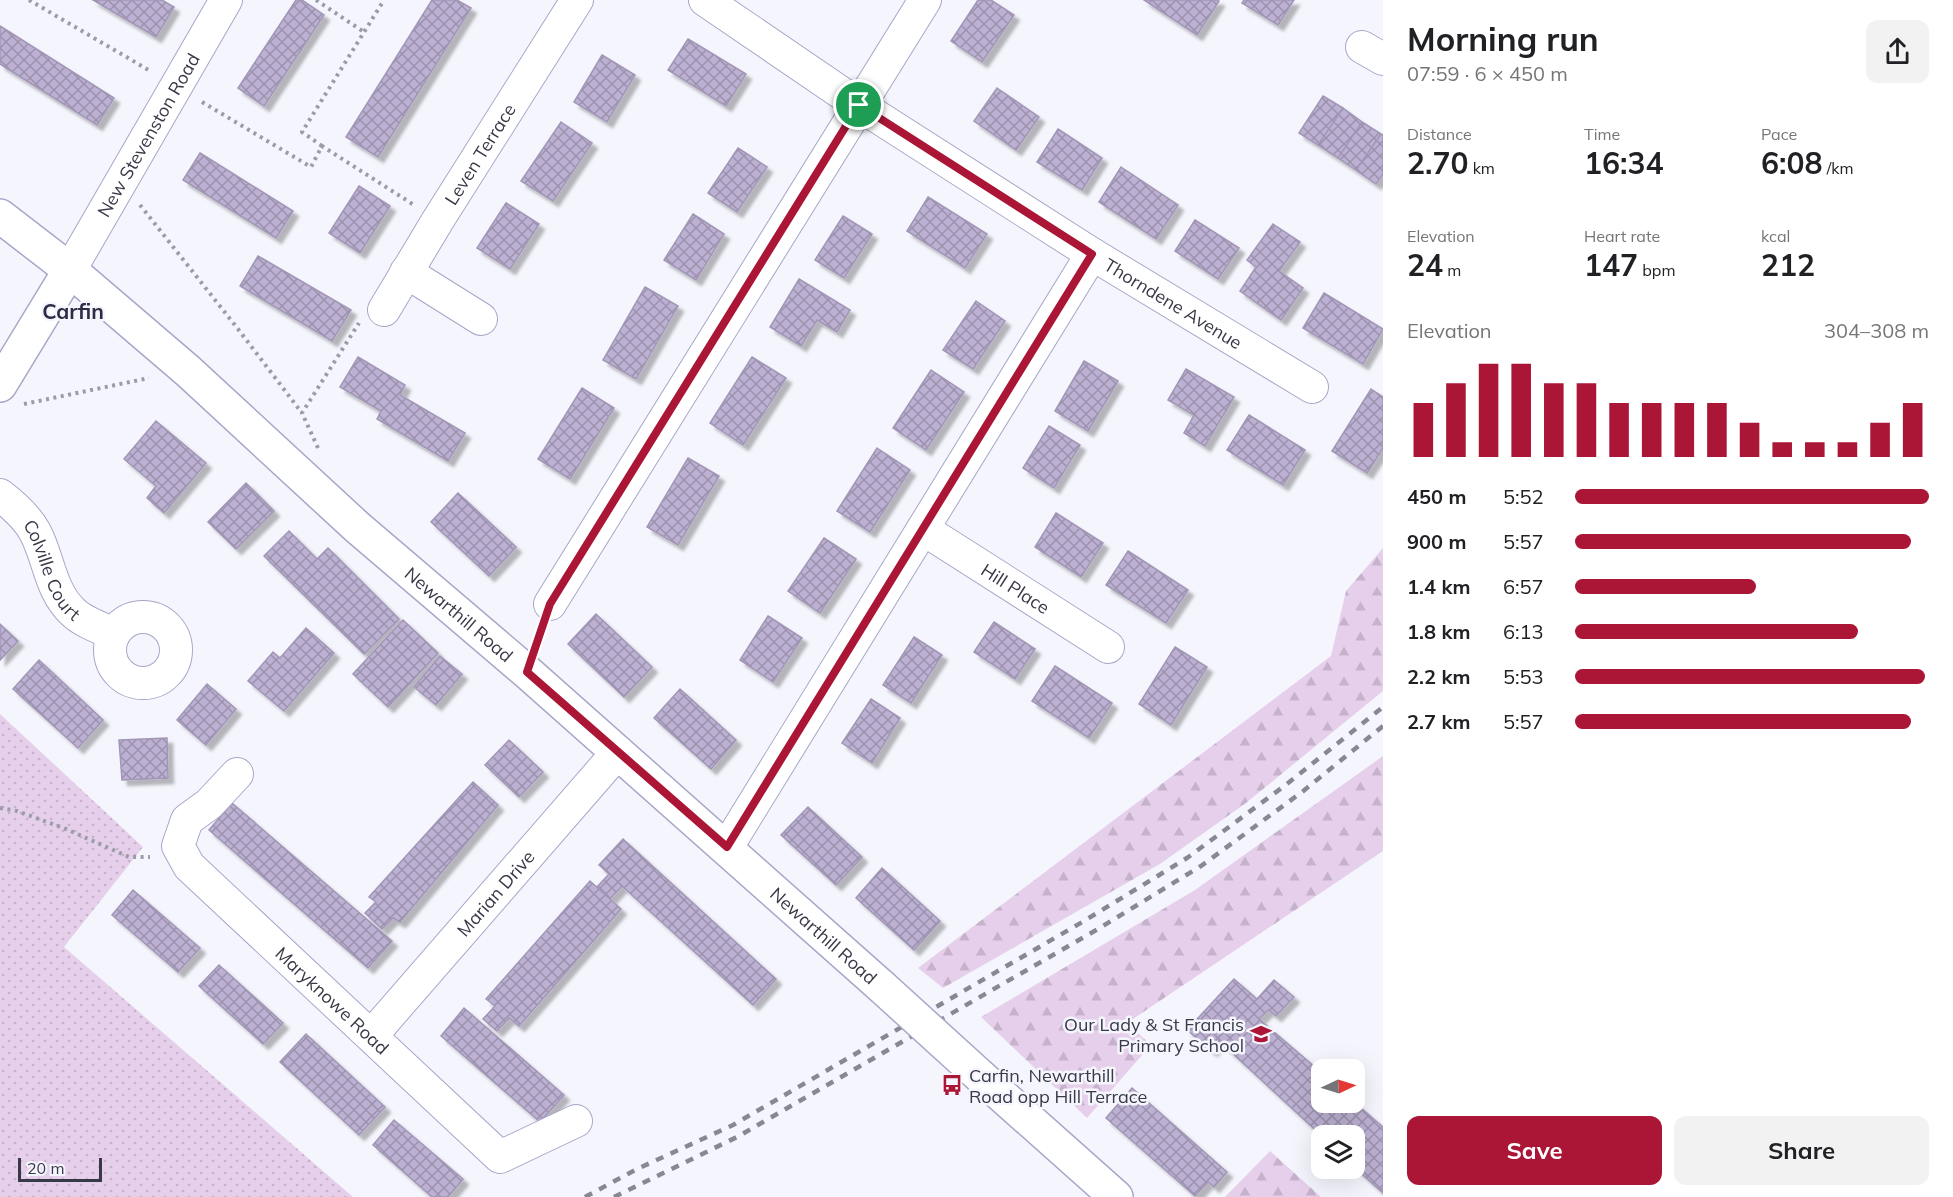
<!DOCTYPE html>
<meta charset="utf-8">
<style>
body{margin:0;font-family:Mulish,sans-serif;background:#f2f2f2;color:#202124;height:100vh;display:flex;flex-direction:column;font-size:22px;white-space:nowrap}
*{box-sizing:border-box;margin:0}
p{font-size:20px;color:#757577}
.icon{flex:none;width:33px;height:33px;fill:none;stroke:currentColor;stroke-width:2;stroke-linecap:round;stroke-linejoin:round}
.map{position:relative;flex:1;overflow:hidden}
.side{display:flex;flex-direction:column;background:#fff;width:570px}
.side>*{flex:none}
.needle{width:39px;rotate:86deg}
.controls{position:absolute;left:1311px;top:1059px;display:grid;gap:12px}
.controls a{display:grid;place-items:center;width:54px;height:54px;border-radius:12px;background:#fff;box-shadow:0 6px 24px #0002;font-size:30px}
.scale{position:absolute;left:18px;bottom:15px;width:84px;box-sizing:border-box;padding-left:6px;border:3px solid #383947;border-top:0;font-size:16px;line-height:21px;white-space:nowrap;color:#383947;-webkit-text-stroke:4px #f5f6fd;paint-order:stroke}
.pin{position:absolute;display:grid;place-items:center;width:51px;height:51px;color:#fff;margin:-26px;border:3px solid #fff;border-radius:50%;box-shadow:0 2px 6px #0007}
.round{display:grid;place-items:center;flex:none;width:63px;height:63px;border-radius:12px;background:#f2f2f2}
.head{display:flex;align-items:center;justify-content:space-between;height:102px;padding:0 24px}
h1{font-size:33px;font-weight:700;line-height:45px}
.stats{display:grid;grid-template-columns:repeat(3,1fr);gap:9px;height:102px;padding:6px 24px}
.stats div{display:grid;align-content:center}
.stats b{font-size:30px;font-weight:700}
.stats small{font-size:16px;font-weight:400}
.stats p{font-size:16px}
.chart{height:168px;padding:12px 24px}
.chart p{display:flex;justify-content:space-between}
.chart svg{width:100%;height:108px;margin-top:6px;stroke:#ab1636;stroke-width:6}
.primary-button{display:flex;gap:12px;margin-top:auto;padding:12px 24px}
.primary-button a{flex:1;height:69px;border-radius:12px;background:#ab1636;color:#fff;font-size:24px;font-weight:700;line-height:69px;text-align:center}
.primary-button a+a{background:#f2f2f2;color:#202124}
ul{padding:0 24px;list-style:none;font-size:20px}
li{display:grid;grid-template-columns:96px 72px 1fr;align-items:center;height:45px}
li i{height:15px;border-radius:8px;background:#ab1636}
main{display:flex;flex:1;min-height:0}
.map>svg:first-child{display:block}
.forest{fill:url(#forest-firs)}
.park{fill:url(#park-dots)}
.building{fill:url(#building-cross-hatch);stroke:#a296b7;stroke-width:1.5;filter:url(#shadow)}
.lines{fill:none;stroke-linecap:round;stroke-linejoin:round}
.minor-casing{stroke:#a6a7c9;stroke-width:34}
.major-casing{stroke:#a6a7c9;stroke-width:36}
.path{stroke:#9b9ca7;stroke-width:4;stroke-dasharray:3 4.5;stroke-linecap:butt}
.minor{stroke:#fff;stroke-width:32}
.major{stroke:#fff;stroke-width:33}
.rail{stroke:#878893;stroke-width:4.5;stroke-dasharray:8 8;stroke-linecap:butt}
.major-bridge-casing{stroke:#a6a7c9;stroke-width:36;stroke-linecap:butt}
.major-bridge{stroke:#fff;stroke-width:33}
.route-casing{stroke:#fff;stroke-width:12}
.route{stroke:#ab1636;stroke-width:8}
.labels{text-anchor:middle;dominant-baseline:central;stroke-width:5;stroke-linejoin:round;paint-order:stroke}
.street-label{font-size:18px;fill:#383947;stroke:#f5f6fd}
.poi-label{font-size:18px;fill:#383947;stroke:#f5f6fd;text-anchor:end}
.quarter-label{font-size:21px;font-weight:bold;fill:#2c2c47;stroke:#f5f6fd}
</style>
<main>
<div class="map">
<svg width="1383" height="1197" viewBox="0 0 1383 1197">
<defs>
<pattern id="forest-firs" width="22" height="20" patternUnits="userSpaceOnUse" patternTransform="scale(1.5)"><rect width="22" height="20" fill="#e6cfeb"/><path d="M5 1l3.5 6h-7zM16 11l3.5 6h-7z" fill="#c6b2cb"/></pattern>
<pattern id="park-dots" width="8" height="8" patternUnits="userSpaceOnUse" patternTransform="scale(1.5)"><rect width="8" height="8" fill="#e6cfeb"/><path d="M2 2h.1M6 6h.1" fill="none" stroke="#c6b2cb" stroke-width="1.8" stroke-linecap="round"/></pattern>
<pattern id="building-cross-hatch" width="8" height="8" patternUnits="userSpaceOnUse" patternTransform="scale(1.5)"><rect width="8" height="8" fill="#bdb1d3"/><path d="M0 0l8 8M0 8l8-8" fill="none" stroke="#9b91ad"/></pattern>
<filter id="shadow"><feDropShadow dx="5.5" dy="5.5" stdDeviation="1.5" flood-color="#0004"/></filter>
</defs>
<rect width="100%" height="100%" fill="#f5f6fd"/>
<path class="forest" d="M1383 548V691L1246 803 1160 864 943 988 918 968 1331 656 1346 591Z
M1383 756V851L1127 1023 1151 1045 1087 1118 981 1017 1195 890Z
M1270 1151 1321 1197H1225Z"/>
<path class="park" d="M0 714 143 847 64 947 353 1197H0Z"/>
<path class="building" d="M93 0H162L174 7 156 37Z
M296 0H302L324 15 264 106 238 88Z
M432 0H457L471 8 378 157 346 137Z
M978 0H991L1014 15 982 62 951 41Z
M1144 0H1218L1219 1 1197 35Z
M1244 0H1294L1278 25 1242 3Z
M0 26 114 98 97 125 0 64Z
M688 39 746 74 726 106 668 70Z
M602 55 635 75 607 122 574 102Z
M997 88 1039 117 1016 150 974 121Z
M1323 96 1343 108 1318 145 1299 133Z
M1343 108 1362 122 1338 158 1318 145Z
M561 122 592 143 553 201 521 181Z
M1362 122 1381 134 1356 170 1338 158Z
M1058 129 1102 158 1082 190 1037 162Z
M1381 134 1383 135V174L1376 184 1356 170Z
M738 148 767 167 737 212 708 193Z
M200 153 293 211 276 238 183 180Z
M1121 167 1178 205 1156 239 1099 202Z
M359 186 390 206 360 253 329 233Z
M928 197 987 234 965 268 907 231Z
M506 203 539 224 510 269 477 248Z
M693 214 724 234 696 280 664 260Z
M843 216 872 234 844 278 815 260Z
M1195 220 1239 248 1218 279 1175 251Z
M1273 224 1300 242 1279 271 1303 288 1281 320 1240 291 1256 267 1247 260Z
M258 256 351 310 332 341 240 286Z
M799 279 850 310 837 332 817 320 801 346 770 327Z
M645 287 678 306 636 379 603 360Z
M1324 293 1383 329 1363 364 1303 328Z
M976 301 1005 321 973 369 943 350Z
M358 357 405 385 400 395 465 433 448 461 377 419 381 411 340 387Z
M752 357 786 378 743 445 710 423Z
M1084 361 1118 381 1088 431 1055 411Z
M1186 369 1234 397 1205 446 1184 433 1194 415 1168 400Z
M931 370 964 392 926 450 893 428Z
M582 388 614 408 570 479 538 459Z
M1371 389 1383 397V448L1367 473 1332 451Z
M1249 415 1305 450 1283 485 1227 450Z
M156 421 206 463 164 513 147 498 156 486 124 459Z
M1049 426 1080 445 1054 488 1023 468Z
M877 448 910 470 870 532 837 511Z
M688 458 719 476 678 545 647 527Z
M246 483 274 511 236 549 208 522Z
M458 493 516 547 489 576 431 522Z
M1056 513 1103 543 1081 577 1035 547Z
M289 531 317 559 328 548 399 619 364 654 264 556Z
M824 538 856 559 820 613 788 591Z
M1128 551 1188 590 1166 623 1106 585Z
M596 614 652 667 624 697 568 644Z
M768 616 802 638 773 682 740 660Z
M403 620 438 653 388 707 353 674Z
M994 622 1035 649 1015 679 974 652Z
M0 624 18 641 0 660Z
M306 628 334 653 284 711 248 681 273 652 280 658Z
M914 637 942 655 911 703 883 685Z
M1175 647 1207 667 1171 725 1139 704Z
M440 656 462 674 436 705 414 687Z
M39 660 103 720 78 748 13 689Z
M1055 666 1112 703 1089 738 1032 701Z
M207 684 236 709 206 745 177 720Z
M680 689 736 740 711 769 654 718Z
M871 699 900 718 872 763 842 743Z
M167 738 168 778 122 780 119 740Z
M509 740 543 772 519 797 485 765Z
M473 782 498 805 400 922 393 918 382 929 365 913 376 902 369 897Z
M232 803 392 941 368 968 209 830Z
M808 807 862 857 836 885 781 835Z
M623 839 776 979 753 1005 622 886 610 899 597 887 609 874 599 865Z
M882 868 940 921 914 950 856 898Z
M590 881 621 909 519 1026 509 1018 497 1031 483 1019 495 1006 486 999Z
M133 890 200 948 178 972 112 915Z
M219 965 283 1023 263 1044 199 986Z
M1234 979 1257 999 1274 980 1294 997 1276 1016 1268 1010 1259 1019 1322 1073V1102H1354L1383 1127V1193L1354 1167V1136H1322L1219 1041 1212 1051 1187 1030Z
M464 1008 564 1095 540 1122 441 1036Z
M306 1034 385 1107 359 1135 280 1062Z
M1132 1088 1227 1172 1214 1187 1208 1182 1195 1196 1106 1118Z
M394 1120 463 1179 448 1197H432L373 1145Z"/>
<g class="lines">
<defs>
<g id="minor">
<path id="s1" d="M705 0 859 105 1092 254 1312 387"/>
<path d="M1362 47 1383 59"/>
<path id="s2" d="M70 270 226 0"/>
<path d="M406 272 481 319"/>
<path id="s3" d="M384 310 438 220 577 0"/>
<path id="s4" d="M0 495C13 505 27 517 35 532 49 558 50 591 73 612 83 622 101 628 114 634"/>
<path id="s5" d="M923 529 1108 647"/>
<path d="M550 604 925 0"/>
<circle cx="143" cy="650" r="33"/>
<path id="s6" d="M237 774 209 804 187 820 178 846 189 866 500 1157 576 1121"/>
<path d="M727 847 1092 254"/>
<path id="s7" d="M372 1035 618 752"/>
</g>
<g id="major">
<path id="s8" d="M0 216 70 270 188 371 357 527 527 672 881 986"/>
<path d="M0 385 70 270"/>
<path d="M980 1076 1116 1197"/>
</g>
</defs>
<use href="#minor" class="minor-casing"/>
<use href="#major" class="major-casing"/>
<path class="path" d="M29 0 152 72
M316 0 364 32
M202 102 311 167 322 146 414 205
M322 146 302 132 384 0
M140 205 238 329 302 413
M24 404 149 378
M318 448 302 413 359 323
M0 808 17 811 66 829 129 857H150"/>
<use href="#minor" class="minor"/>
<use href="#major" class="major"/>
<path class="rail" d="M585 1197 637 1169 733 1125 1084 921 1187 858 1287 784 1383 707
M614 1197 737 1137 1098 929 1201 866 1302 792 1383 726"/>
<defs>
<path id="major-bridge" d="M881 986 980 1076"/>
</defs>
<use href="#major-bridge" class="major-bridge-casing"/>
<use href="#major-bridge" class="major-bridge"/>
</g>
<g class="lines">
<defs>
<path id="route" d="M859 105 1092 254 727 847 527 672 550 604Z"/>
</defs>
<use href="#route" class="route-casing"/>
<use href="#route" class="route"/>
</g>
<defs>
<symbol id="school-bare" viewBox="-9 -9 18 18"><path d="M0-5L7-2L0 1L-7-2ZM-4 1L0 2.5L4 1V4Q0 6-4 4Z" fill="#ab1636" stroke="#f5f6fd" stroke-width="2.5" paint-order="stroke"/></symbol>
<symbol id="bus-bare" viewBox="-9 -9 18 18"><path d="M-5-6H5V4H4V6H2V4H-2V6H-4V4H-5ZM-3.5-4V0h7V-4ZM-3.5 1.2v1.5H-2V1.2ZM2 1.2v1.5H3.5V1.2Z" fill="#ab1636" stroke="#f5f6fd" stroke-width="2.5" paint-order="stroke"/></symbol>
</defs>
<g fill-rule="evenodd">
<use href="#school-bare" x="1246" y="1019" width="30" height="30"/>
<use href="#bus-bare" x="937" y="1070" width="30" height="30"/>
</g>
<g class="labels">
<g class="street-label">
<text stroke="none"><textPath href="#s2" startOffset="156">New Stevenston Road</textPath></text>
<text stroke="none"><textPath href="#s3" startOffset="183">Leven Terrace</textPath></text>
<text stroke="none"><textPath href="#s1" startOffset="558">Thorndene Avenue</textPath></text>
<text stroke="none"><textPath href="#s4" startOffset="93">Colville Court</textPath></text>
<text stroke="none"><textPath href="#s5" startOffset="110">Hill Place</textPath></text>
<text stroke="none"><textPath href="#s8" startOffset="608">Newarthill Road</textPath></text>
<text stroke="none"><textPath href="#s7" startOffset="188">Marian Drive</textPath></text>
<text stroke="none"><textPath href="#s8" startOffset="1094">Newarthill Road</textPath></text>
<text stroke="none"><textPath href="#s6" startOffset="315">Maryknowe Road</textPath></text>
</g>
<g class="poi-label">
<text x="1244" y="1024">Our Lady &amp; St Francis<tspan x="1244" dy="21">Primary School</tspan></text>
<text x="969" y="1075" text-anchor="start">Carfin, Newarthill<tspan x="969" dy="21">Road opp Hill Terrace</tspan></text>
</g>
<g class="quarter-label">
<text x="73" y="311">Carfin</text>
</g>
</g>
</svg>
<div class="controls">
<a><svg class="needle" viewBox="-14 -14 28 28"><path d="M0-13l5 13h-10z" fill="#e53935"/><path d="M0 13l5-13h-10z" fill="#757577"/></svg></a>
<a><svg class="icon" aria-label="layers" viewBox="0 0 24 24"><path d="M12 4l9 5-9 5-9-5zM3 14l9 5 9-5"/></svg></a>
</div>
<div class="scale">20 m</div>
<div class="pin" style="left:859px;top:105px;background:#1e9e55"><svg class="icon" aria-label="arrive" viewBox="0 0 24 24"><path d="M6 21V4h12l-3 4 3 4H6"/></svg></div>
</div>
<section class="side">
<div class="head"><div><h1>Morning run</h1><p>07:59 · 6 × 450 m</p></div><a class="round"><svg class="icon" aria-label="share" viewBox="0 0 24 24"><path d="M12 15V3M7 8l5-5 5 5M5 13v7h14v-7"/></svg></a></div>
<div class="stats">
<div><p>Distance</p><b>2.70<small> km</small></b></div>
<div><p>Time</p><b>16:34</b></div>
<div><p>Pace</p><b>6:08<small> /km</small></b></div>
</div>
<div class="stats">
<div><p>Elevation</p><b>24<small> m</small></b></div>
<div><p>Heart rate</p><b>147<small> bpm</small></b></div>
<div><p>kcal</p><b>212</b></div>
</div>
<div class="chart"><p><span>Elevation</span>304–308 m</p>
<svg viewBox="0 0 160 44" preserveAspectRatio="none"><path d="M5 44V22M15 44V14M25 44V6M35 44V6M45 44V14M55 44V14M65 44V22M75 44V22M85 44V22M95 44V22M105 44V30M115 44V38M125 44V38M135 44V38M145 44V30M155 44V22"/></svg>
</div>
<ul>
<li><b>450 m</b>5:52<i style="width:100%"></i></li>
<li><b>900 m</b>5:57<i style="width:95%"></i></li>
<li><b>1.4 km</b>6:57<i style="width:51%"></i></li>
<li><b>1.8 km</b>6:13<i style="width:80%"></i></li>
<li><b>2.2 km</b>5:53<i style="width:99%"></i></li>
<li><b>2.7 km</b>5:57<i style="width:95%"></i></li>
</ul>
<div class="primary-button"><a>Save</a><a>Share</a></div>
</section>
</main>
